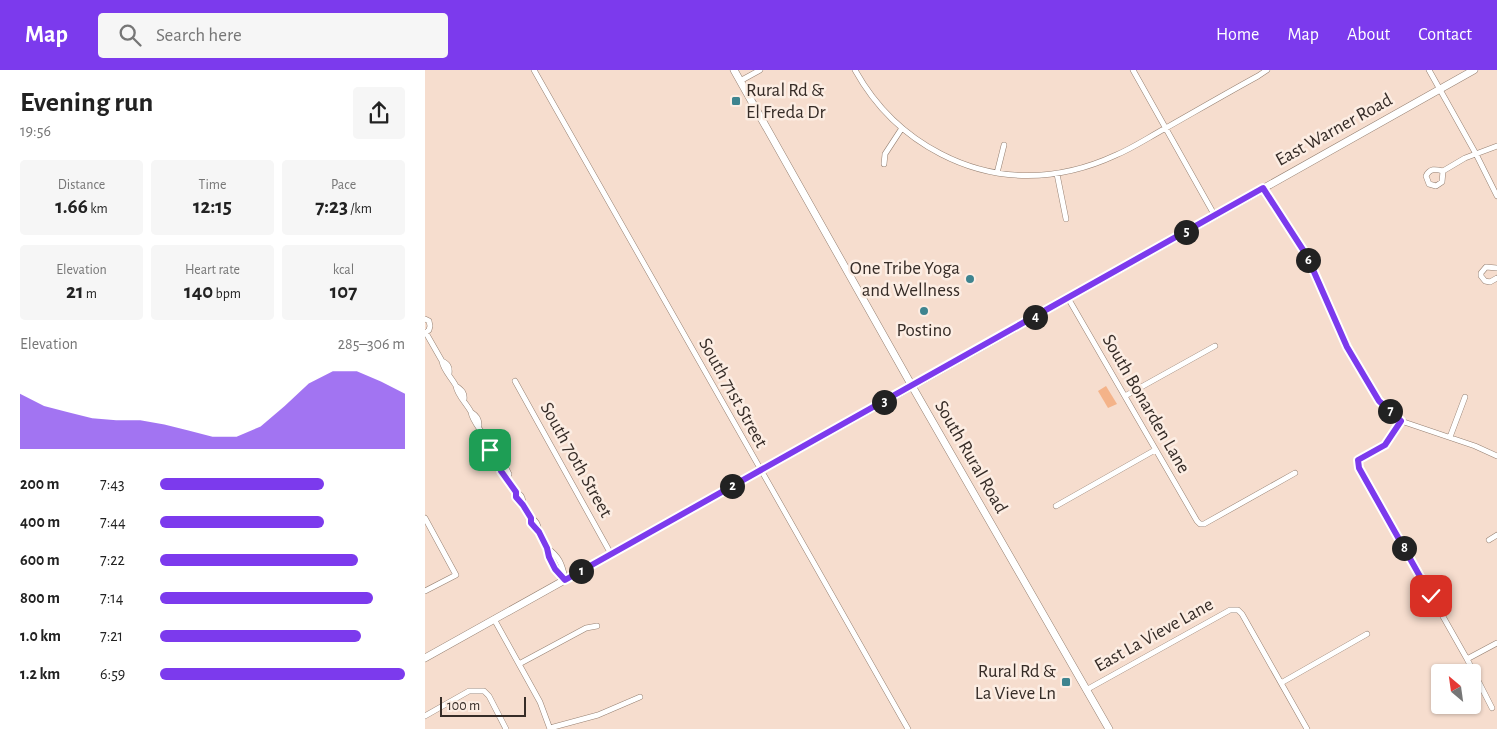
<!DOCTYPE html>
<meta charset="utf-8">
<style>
body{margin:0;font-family:"Alegreya Sans",sans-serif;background:#f6f6f6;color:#222;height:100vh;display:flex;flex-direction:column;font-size:19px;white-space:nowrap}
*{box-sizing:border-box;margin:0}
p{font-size:16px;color:#767676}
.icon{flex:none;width:28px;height:28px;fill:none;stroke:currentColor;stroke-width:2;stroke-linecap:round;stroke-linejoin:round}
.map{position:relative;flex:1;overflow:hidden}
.sheet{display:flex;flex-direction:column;background:#fff;width:425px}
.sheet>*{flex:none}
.needle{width:32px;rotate:331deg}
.buttons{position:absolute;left:1006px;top:594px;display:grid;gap:10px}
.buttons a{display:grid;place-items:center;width:50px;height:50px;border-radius:5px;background:#fff;box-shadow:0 1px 4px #0004;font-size:25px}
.scale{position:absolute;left:15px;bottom:12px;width:86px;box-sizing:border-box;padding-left:5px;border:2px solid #362c27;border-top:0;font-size:14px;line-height:18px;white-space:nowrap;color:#362c27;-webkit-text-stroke:4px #fcede3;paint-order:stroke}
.pin{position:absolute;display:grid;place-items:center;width:42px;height:42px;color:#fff;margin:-21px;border-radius:10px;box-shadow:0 2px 8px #0006}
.km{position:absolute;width:25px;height:25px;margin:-12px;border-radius:50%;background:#222;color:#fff;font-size:14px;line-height:25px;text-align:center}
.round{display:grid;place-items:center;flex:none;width:52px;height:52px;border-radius:5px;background:#f6f6f6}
.head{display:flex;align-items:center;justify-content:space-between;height:85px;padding:0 20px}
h1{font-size:28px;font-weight:700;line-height:38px}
.figures{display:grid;grid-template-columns:repeat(3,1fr);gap:8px;height:85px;padding:5px 20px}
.figures div{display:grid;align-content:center;border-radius:5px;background:#f6f6f6;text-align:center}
.figures b{font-size:21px;font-weight:700}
.figures small{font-size:14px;font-weight:400}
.figures p{font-size:14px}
.chart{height:140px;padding:10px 20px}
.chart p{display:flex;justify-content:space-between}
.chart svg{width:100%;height:90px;margin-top:5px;fill:#7c3aed;opacity:.7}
ul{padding:0 20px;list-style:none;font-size:16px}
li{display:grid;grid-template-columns:80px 60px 1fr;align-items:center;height:38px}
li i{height:12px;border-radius:6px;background:#7c3aed}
header{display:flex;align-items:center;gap:30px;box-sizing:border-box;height:70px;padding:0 25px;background:#7c3aed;color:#fff}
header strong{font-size:24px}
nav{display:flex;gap:28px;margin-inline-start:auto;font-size:18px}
.search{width:350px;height:45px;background:#f6f6f6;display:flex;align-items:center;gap:12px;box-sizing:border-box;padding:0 18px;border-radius:5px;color:#767676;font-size:19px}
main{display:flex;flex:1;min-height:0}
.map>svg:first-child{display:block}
.garden{fill:#f4b389}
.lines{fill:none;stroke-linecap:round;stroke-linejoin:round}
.minor-casing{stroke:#968072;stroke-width:6}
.secondary-casing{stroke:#968072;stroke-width:8}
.minor{stroke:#fff;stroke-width:5}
.secondary{stroke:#fff;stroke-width:7}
.route-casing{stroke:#fff;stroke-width:10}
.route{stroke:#7c3aed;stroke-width:6}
.poi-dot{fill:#3e848f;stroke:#fcede3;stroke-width:2}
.labels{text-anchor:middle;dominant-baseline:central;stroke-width:5;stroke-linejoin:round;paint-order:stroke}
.poi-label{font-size:19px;fill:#362c27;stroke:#fcede3;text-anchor:end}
.street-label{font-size:19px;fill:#362c27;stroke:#fcede3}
</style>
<header>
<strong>Map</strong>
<div class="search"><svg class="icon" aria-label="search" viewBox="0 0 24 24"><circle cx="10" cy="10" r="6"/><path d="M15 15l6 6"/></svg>Search here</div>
<nav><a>Home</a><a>Map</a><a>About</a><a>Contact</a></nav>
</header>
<main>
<section class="sheet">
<div class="head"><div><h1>Evening run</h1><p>19:56</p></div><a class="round"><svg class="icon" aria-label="share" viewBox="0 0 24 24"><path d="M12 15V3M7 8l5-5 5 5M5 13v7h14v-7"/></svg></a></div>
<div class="figures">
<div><p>Distance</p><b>1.66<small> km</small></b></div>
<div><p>Time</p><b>12:15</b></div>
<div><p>Pace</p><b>7:23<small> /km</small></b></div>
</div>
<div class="figures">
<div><p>Elevation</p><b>21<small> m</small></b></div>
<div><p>Heart rate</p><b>140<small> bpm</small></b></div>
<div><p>kcal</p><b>107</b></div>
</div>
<div class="chart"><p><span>Elevation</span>285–306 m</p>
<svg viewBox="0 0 160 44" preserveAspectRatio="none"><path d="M0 44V17L10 23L20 26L30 29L40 30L50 30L60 32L70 35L80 38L90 38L100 33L110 23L120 12L130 6L140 6L150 11L160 17V44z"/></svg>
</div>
<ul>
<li><b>200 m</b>7:43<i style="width:67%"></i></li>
<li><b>400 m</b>7:44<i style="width:67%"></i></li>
<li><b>600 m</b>7:22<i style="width:81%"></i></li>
<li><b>800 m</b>7:14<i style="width:87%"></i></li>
<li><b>1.0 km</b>7:21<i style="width:82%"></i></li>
<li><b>1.2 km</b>6:59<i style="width:100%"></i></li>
</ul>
</section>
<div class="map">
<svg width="1072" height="659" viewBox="0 0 1072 659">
<rect width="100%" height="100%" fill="#f6ddce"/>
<path class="garden" d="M681 316 692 334 683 338 673 321Z"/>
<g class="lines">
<defs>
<path id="minor" d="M109 0 483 659
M430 0C450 36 479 65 516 84 572 113 633 112 691 85 708 78 724 67 741 58 771 41 802 23 833 6L842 0
M708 0 790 146
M1004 0 1051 84 1072 126
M315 11 335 0
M459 94 460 84 477 58
M1018 101 1017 112 1011 116 1004 114 1001 106C1005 98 1010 99 1018 101L1040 88 1072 76
M572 103 579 75
M632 104 641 149
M838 118 881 186 922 277 954 331 976 351 1050 376 1072 386
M1072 198 1061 197 1056 203V206L1060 211 1065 212 1072 208
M643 228 772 451 775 454H779L870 403
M0 249 4 251 5 256 4 260 0 263
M1 263 17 291
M24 304C25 297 23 294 17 291 18 300 27 308 31 316
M90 311 186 484
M700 326 790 276
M39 330C40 323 37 320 31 316 32 325 42 334 46 342
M976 351 960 375 933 390 934 398 1042 589 1067 638
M54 355C54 349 52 346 46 342 47 351 57 361 61 369
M1025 367 1040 327
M69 382 70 378 66 371 61 369C62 378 72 388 76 396
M82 407 84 404 81 398 76 396V401L91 422
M98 435C98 428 97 425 91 422V427L98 435 106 448
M631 436 730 380
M0 448 31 505 0 521
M113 462C114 455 112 451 106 448 107 458 116 466 121 475 123 479 122 483 124 487 126 496 134 503 140 510
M1064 470 1072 465
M122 478C134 486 137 494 140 508
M69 549 115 632 125 659
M1042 589 1072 573
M94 594 161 558 172 556
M856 613 942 564
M661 620 805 540H813L817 544 882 659
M0 646 44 621H59L64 626 81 659
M125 658 173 645 215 627"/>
<path id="secondary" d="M309 0 487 316 684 659
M0 588 487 316 1049 0"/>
</defs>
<use href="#minor" class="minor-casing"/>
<use href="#secondary" class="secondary-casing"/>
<use href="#minor" class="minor"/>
<use href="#secondary" class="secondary"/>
</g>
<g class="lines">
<defs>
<path id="route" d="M65 380 69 382 76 396V401L91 422V427L98 435 106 448V453L114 462 122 478 124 487 130 499 140 510 838 118 882 186 922 277 954 331 976 351 960 375 933 390 934 398 1006 526"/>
</defs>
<use href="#route" class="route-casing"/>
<use href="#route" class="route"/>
</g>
<g class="poi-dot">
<rect x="306" y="26" width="10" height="10" rx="2.5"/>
<circle cx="545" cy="209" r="5"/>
<circle cx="499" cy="241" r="5"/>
<rect x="636" y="607" width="10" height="10" rx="2.5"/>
</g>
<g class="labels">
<g class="poi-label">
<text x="321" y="20" text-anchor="start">Rural Rd &amp;<tspan x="321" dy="22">El Freda Dr</tspan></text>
<text x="535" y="198">One Tribe Yoga<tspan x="535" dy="22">and Wellness</tspan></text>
<text x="499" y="260" text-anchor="middle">Postino</text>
<text x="631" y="601">Rural Rd &amp;<tspan x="631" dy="22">La Vieve Ln</tspan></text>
</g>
<g class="street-label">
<text transform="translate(909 60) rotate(-29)">East Warner Road</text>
<text transform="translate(308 323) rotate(61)">South 71st Street</text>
<text transform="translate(721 334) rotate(60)">South Bonarden Lane</text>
<text transform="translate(546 387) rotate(60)">South Rural Road</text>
<text transform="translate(151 390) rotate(61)">South 70th Street</text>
<text transform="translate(729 565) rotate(-29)">East La Vieve Lane</text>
</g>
</g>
</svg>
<div class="buttons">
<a><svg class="needle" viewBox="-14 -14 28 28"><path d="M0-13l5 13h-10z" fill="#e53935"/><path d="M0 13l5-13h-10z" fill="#767676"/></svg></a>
</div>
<div class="scale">100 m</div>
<div class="pin" style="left:65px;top:380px;background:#1e9e55"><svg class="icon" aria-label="arrive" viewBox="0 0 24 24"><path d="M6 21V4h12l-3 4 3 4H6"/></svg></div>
<div class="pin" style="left:1006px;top:526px;background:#d93025"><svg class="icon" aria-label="check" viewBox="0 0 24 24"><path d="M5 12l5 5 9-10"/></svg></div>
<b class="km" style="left:156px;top:501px">1</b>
<b class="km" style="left:307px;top:416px">2</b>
<b class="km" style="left:459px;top:332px">3</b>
<b class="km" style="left:610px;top:247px">4</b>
<b class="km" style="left:761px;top:162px">5</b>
<b class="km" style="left:883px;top:190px">6</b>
<b class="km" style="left:965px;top:341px">7</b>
<b class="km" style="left:979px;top:478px">8</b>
</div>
</main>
